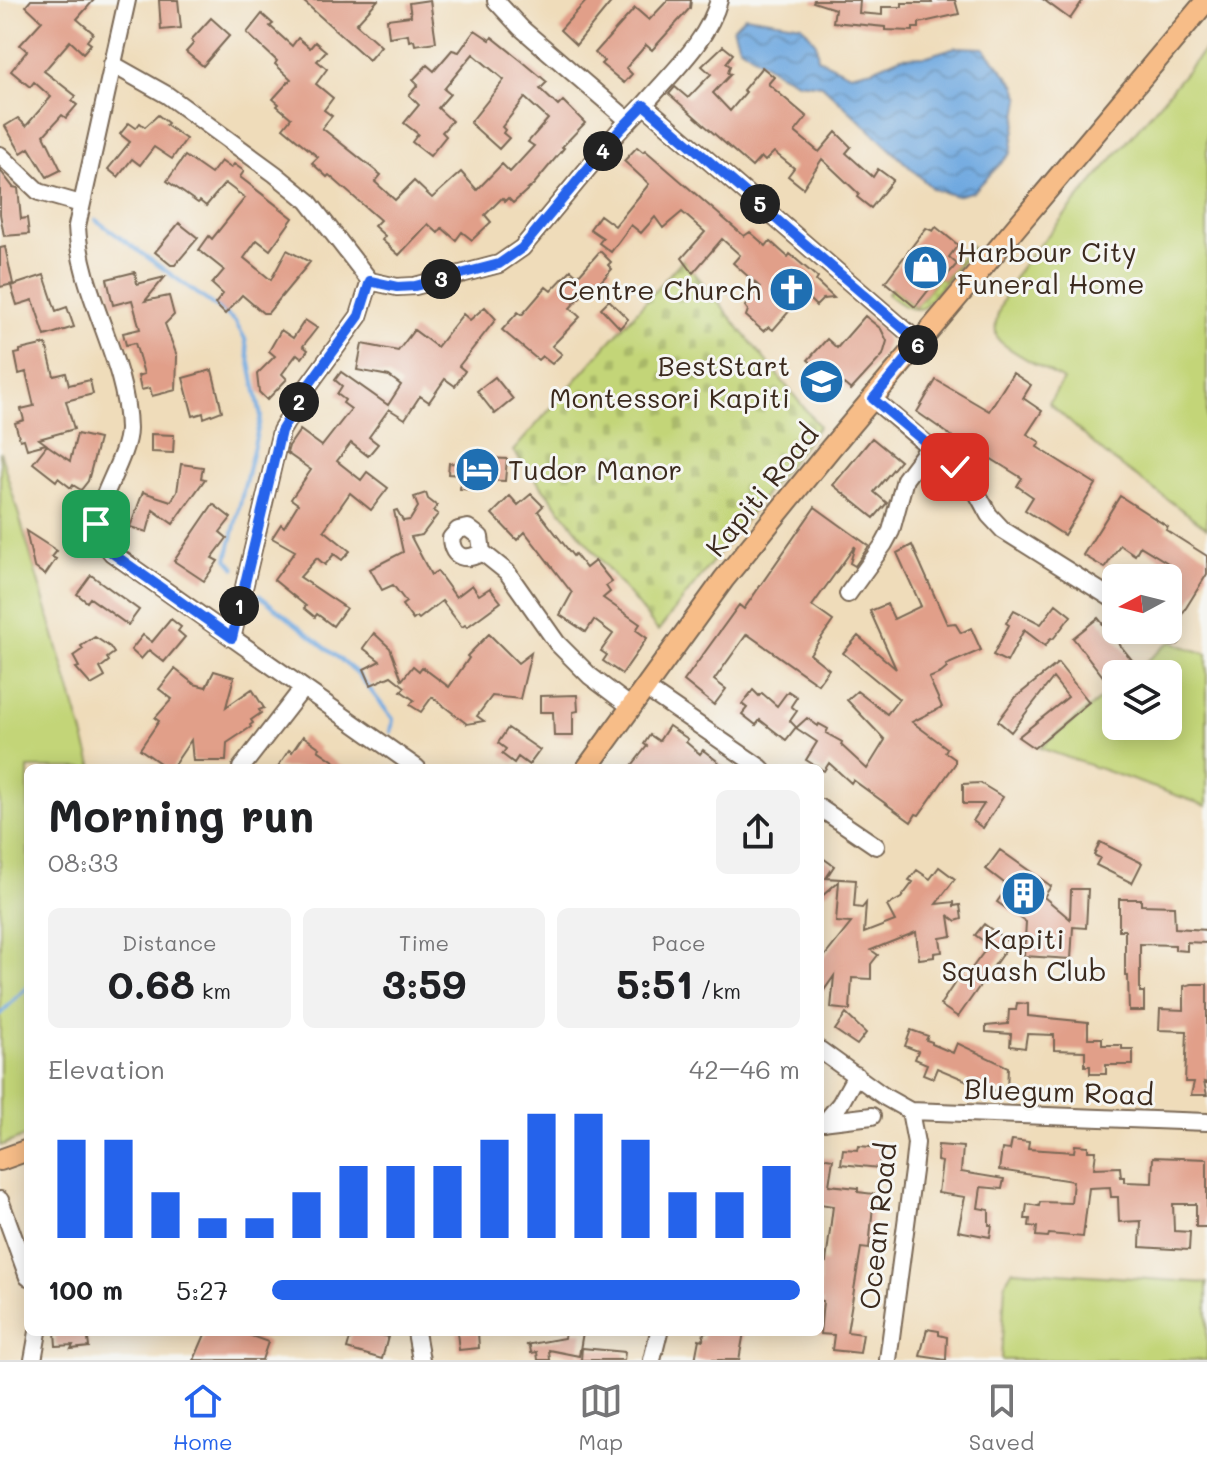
<!DOCTYPE html>
<meta charset="utf-8">
<style>
body{margin:0;font-family:Mali,sans-serif;background:#f2f2f2;color:#202124;height:100vh;display:flex;flex-direction:column;font-size:30px;white-space:nowrap}
*{box-sizing:border-box;margin:0}
p{font-size:26px;color:#757577}
.icon{flex:none;width:44px;height:44px;fill:none;stroke:currentColor;stroke-width:2;stroke-linecap:round;stroke-linejoin:round}
.map{position:relative;flex:1;overflow:hidden}
.details{position:absolute;left:24px;top:764px;width:800px;height:572px;display:flex;flex-direction:column;background:#fff;border-radius:12px;box-shadow:0 4px 20px #0003}
.details>*{flex:none}
.needle{width:52px;rotate:263deg}
.fabs{position:absolute;left:1102px;top:564px;display:grid;gap:16px}
.fabs a{display:grid;place-items:center;width:80px;height:80px;border-radius:12px;background:#fff;box-shadow:0 4px 20px #0003;font-size:40px}
.pin{position:absolute;display:grid;place-items:center;width:68px;height:68px;color:#fff;margin:-34px;border-radius:16px;box-shadow:0 4px 12px #0006}
.km{position:absolute;width:40px;height:40px;margin:-20px;border-radius:50%;background:#222;color:#fff;font-size:22px;line-height:40px;text-align:center}
.round{display:grid;place-items:center;flex:none;width:84px;height:84px;border-radius:12px;background:#f2f2f2}
.head{display:flex;align-items:center;justify-content:space-between;height:136px;padding:0 24px}
h1{font-size:44px;font-weight:700;line-height:60px}
.metrics{display:grid;grid-template-columns:repeat(3,1fr);gap:12px;height:136px;padding:8px 24px}
.metrics div{display:grid;align-content:center;border-radius:12px;background:#f2f2f2;text-align:center}
.metrics b{font-size:40px;font-weight:700}
.metrics small{font-size:22px;font-weight:400}
.metrics p{font-size:22px}
.chart{height:224px;padding:16px 24px}
.chart p{display:flex;justify-content:space-between}
.chart svg{width:100%;height:144px;margin-top:8px;stroke:#2563eb;stroke-width:6}
ul{padding:0 24px;list-style:none;font-size:26px}
li{display:grid;grid-template-columns:128px 96px 1fr;align-items:center;height:60px}
li i{height:20px;border-radius:10px;background:#2563eb}
.menu{display:flex;justify-content:space-around;align-items:center;height:112px;border-top:2px solid #e0e0e0;background:#fff;font-size:22px;color:#757577}
.menu a{display:grid;justify-items:center;gap:4px}
.menu .current{color:#2563eb}
.map>svg:first-child{display:block}
.green{fill:#c3d578;stroke:#7f804b;stroke-width:2}
.cemetery{fill:url(#cemetery-stones);stroke:#7f804b;stroke-width:2}
.garden{fill:url(#garden-dots);stroke:#7f804b;stroke-width:2}
.water{fill:url(#water-waves);stroke:#566a7f;stroke-width:2}
.lines{fill:none;stroke-linecap:round;stroke-linejoin:round}
.stream{stroke:#70a9e0;stroke-width:4}
.building{fill:#e19f89}
.minor-casing{stroke:#7a6855;stroke-width:20}
.major-casing{stroke:#7a6855;stroke-width:24}
.minor{stroke:#fff;stroke-width:16}
.major{stroke:#f7bd88;stroke-width:20}
.route-casing{stroke:#fff;stroke-width:16}
.route{stroke:#2563eb;stroke-width:10}
.labels{text-anchor:middle;dominant-baseline:central;stroke-width:6;stroke-linejoin:round;paint-order:stroke}
.poi-label{font-size:28px;fill:#3b2a1e;stroke:#f6f6f2;text-anchor:start}
.street-label{font-size:28px;fill:#3b2a1e;stroke:#f6f6f2}
</style>
<div class="map">
<svg width="1207" height="1360" viewBox="0 0 1207 1360">
<defs>
<pattern id="cemetery-stones" width="16" height="16" patternUnits="userSpaceOnUse" patternTransform="scale(2)"><rect width="16" height="16" fill="#c3d578"/><path d="M2 7V4a2 2 0 0 1 4 0v3zM10 15v-3a2 2 0 0 1 4 0v3z" fill="#a8b767"/></pattern>
<pattern id="garden-dots" width="8" height="8" patternUnits="userSpaceOnUse" patternTransform="scale(2)"><rect width="8" height="8" fill="#c3d578"/><path d="M2 2h.1M6 6h.1" fill="none" stroke="#a8b767" stroke-width="1.8" stroke-linecap="round"/></pattern>
<pattern id="water-waves" width="16" height="10" patternUnits="userSpaceOnUse" patternTransform="scale(2)"><rect width="16" height="10" fill="#70a9e0"/><path d="M0 5q4-4 8 0t8 0" fill="none" stroke="#5d8ab5"/></pattern>
</defs>
<rect width="100%" height="100%" fill="#f6f6f2"/>
<filter id="ink" filterUnits="userSpaceOnUse"><feTurbulence type="fractalNoise" baseFrequency=".0125" numOctaves="2"/><feDisplacementMap in="SourceGraphic" scale="16" xChannelSelector="R" yChannelSelector="G"/><feConvolveMatrix kernelMatrix="1 2 1 2 8 2 1 2 1" color-interpolation-filters="sRGB"/></filter>
<filter id="wash" filterUnits="userSpaceOnUse"><feTurbulence type="fractalNoise" baseFrequency=".006" numOctaves="4" result="noise"/><feDisplacementMap in="SourceGraphic" scale="32" xChannelSelector="R" yChannelSelector="G"/><feGaussianBlur stdDeviation="1.8" result="paint"/><feColorMatrix in="noise" values="0 0 0 0 0 0 0 0 0 0 0 0 0 0 0 0 0 1.4 0 .05"/><feComposite in="paint" operator="in"/></filter>
<g filter="url(#wash)">
<rect width="100%" height="100%" fill="#efdcba"/>
<path class="green" d="M1207 47V528L1105 454 1049 403 1063 380C1051 372 1004 349 998 339 988 322 1011 283 1020 268Z
M0 451 93 768H28V1135L0 1146Z
M1170 642 1207 654V806L1040 748 1116 686V726H1168V674H1131Z
M1013 1270 1207 1283V1360H1001L1005 1283Z"/>
<path class="cemetery" d="M683 259 819 426 658 631 513 451Z"/>
<path class="garden" d="M970 246 973 249 923 308C908 312 897 302 887 294L892 288 915 307 939 277 943 280Z"/>
<path class="water" d="M745 16 802 25 816 43 818 59 850 74 873 69 901 57 927 56 956 47 984 48 1016 86 1020 99 1011 153 974 191 956 196 933 189 822 85 797 82 775 71 739 46 733 28Z"/>
<g class="lines">
<path class="stream" d="M96 220 235 321 245 339 261 416 227 559 235 568
M259 595 357 673 393 719 391 732
M0 1014 28 986"/>
</g>
<g id="blocks">
<path class="building" d="M31 0H94L77 19 93 33 87 41 91 44 83 53 70 41 44 71 76 96 72 101 77 105 66 118 62 115 44 135 61 170 47 177 29 148 21 153 5 126 18 118 26 126 51 97 34 82 30 87 11 71 27 51 20 45 42 21 26 6Z
M159 0H178L181 28 161 30Z
M302 0H378L356 24 381 46 369 60Z
M430 0 436 42 415 45 414 40 409 41 408 34 389 37 387 19 411 16 409 3Z
M587 0H613L576 45 560 30Z
M668 0H691L690 8 652 50 646 45 626 68 632 74 624 83 601 64 604 61 595 53 635 8 649 20Z
M814 0H860L859 13 882 15V7H902V3H932L931 0H955L959 14 919 23V28H913V31L885 30V27L833 22 835 9 813 2Z
M1044 0H1083L1070 19Z
M262 14 273 24 270 26 292 46 298 38 310 48 315 42 326 51 317 61 327 69 316 84 333 98 324 110 332 116 322 128 381 175 375 182 395 200 414 181 432 198 461 172 477 190 502 164 510 172 534 146 528 142 548 119 525 98 502 127 505 130 503 133 509 138 499 149 470 123 504 80 473 54 444 89 450 94 438 108 452 121 442 132 446 136 430 156 412 142 418 134 404 123 419 105 409 95 418 85 413 80 427 65 434 71 452 50 459 52 475 30 490 40 492 37 522 61 547 82 540 89 558 106 563 101 585 123 562 147 564 148 534 184 513 203 508 198 505 201 502 198 485 215 491 222 472 240 462 232 456 240 442 228 438 233 428 224 399 255 382 240 385 236 374 226 380 220 329 175 327 177 312 163 318 157 283 128 291 118 277 106 279 104 273 99 291 79 275 64 277 61 247 33Z
M211 18 230 35 203 66 186 52 194 43 191 40Z
M723 46 733 54 726 63 730 66 728 73 731 74 713 93 730 111 746 92 743 90 762 67 774 77 768 84 807 117 795 132 819 152 836 132 851 147 846 153 873 177 878 169 893 180 871 208 857 197 859 194 822 159 803 188 788 176 794 168 774 152 765 161 761 157 752 167 669 94 675 87 688 98 711 74 702 66Z
M158 115 168 123 166 125 186 139 172 159 154 147 140 165 132 159 118 177 108 169 130 142 120 134 129 123 136 128 140 123 145 127Z
M637 147 643 152 645 150 744 236 750 232 766 246 770 241 788 257 790 254 818 278 816 281 834 298 823 299 816 306 804 294 773 330 769 327 763 331 746 316 748 310 745 306 750 301 748 300 760 287 733 263 740 255 722 239 693 273 682 258 705 232 682 212 663 228 655 217 641 233 631 225 611 252 599 243 603 238 590 229 600 215 615 226 649 184 624 161Z
M185 156 211 174 221 161 231 168 234 164 244 171 240 177 293 218 270 250 257 240 244 258 271 280 287 250 310 262 268 313H263L242 295 225 314 215 304 223 294 212 284 224 270 199 250 209 236 212 239 245 198 225 183 206 206 200 201 198 203 167 181Z
M0 170 13 187 18 188 21 219 27 218 29 234 4 236 0 214Z
M179 223 198 238 175 265H171L155 252Z
M936 227 958 245 949 257 957 264 943 280 939 277 915 307 885 282 926 228 933 231Z
M5 247 13 284 0 287V248Z
M600 251 611 262 608 265 612 269 597 286 594 282 570 308 580 317 552 346 562 354 552 364 542 356 538 360 502 330 518 312 522 315 546 287 551 291 571 270 578 276Z
M135 272 137 284 165 277 145 301 169 296 174 315 165 324 177 356 176 390 152 396 150 388 141 390 138 376 144 374 135 343 126 345 123 333 140 329 132 300 113 305 107 279Z
M44 275 56 311 67 307 74 327 45 336 33 300 17 305 11 286Z
M609 300 628 319 620 328 601 308Z
M485 307 496 319 459 366 465 371 455 386 445 379 429 402 420 396 405 419 389 409 369 437 378 444 368 456 351 443 337 461 361 480 367 472 388 488 371 510 350 493 324 530 350 551 342 560 334 554 325 565 317 558 300 577 346 608 333 626 317 614 315 617 304 608 306 606 274 580 295 551 272 538 281 524 284 527 298 504 291 499 311 470 287 453 289 446 300 430 322 446 351 409 343 403 345 400 337 394 342 386 335 380 341 372 388 405 401 385 389 376 357 370 362 344 398 351 414 330 437 347 463 314 470 320Z
M865 316 881 329 887 341 883 355 851 390 844 384 841 387 837 384 834 388 810 368 813 364 808 360 827 339 837 348Z
M305 320 317 328 303 346 308 350 302 358 297 354 282 374 287 379 267 400 259 392 257 374 275 356 269 351 281 330 293 338Z
M46 344 54 376 66 373 69 385 90 380 93 394 66 401 74 429 39 439 46 444 27 449 24 439 20 440 15 423 24 420 21 409 34 406 26 372 19 374 15 354 20 353V350Z
M212 370 222 411 204 418 203 413 193 416 183 378Z
M1013 373 1031 385 1023 398 1042 411 1027 434 1040 442 1037 447 1096 484 1064 535 1025 510 1033 497 1017 486 1022 478 964 442 963 444 917 412 936 380 989 411Z
M495 377 513 399 495 414 477 391Z
M77 434 99 439 88 481 81 490 73 485 71 488 58 478 56 481 33 463 47 445 70 461Z
M151 434 174 435 173 453 151 452Z
M872 438 900 461 874 492 887 503 874 518 833 485Z
M467 457 507 459 505 481 483 480V490L460 489 461 475 448 474 449 463 466 464Z
M181 464 203 467 201 478 205 479 173 524 153 510 147 532 130 527 143 492 171 501 177 492Z
M426 493 428 499 437 506 433 511 438 514 422 535 411 537 431 575 437 571 456 597 472 585 479 595 490 588 501 602 467 627 465 625 462 627 442 601 419 619 417 617 413 620 402 605 406 602 393 585 382 590 370 569 403 552 394 511 397 510 403 521 410 520 418 507 414 497Z
M531 494 543 506 538 511 573 556 575 554 586 568 595 561 612 582 606 586 610 592 603 598 640 624 636 630 647 638 622 674 603 661 607 655 601 651 613 634 594 620 586 632 560 615 572 593 525 532 517 540 492 514 510 496 518 505Z
M1120 496 1168 527 1166 530 1207 556V574L1181 616 1168 608V587L1174 578 1163 571 1168 563 1140 546 1135 555 1120 545 1105 568 1083 555Z
M213 504 231 518 220 532 227 538 212 558 218 561 204 581 174 561Z
M815 507 869 546 855 566 850 563 855 546 812 606 833 621 810 654 829 669 818 684 747 634 714 680 726 689 714 705 684 681 739 605 744 609Z
M26 531 57 551 52 557 56 559 45 575 34 567Z
M912 545 947 624 955 623 961 633 971 628 981 650 946 665 947 668 941 673 929 678 942 707 912 722 947 748 945 752 955 759V764L919 815 916 814 911 822 853 780 851 783 829 763 824 771 806 760 817 742 796 728 807 718 818 726 819 724 828 729 826 733 842 742 841 745 867 769 885 740 847 700 857 691 887 714 899 699 843 653 858 636 896 669 870 611 887 604 894 619 921 606 897 553Z
M91 575 139 610 128 625 90 598 87 602 77 594Z
M1056 604 1071 616 1053 639 1051 638 1045 646 1024 630 1007 662 993 655 1009 625 1006 623 1014 610 1041 624Z
M1098 618 1136 665 1126 674H1116V693L1073 638Z
M171 619 181 627 178 631 185 637 164 662 149 650 141 659 131 650 143 635 152 642Z
M374 633 390 648 402 680 413 666 419 671 422 667 449 687 469 658 467 656 489 634 518 663 531 653 520 699 492 696 477 716 484 721 467 724 432 697 421 712 410 705 414 700 401 691 405 687 391 676 371 685 364 669 380 661 363 648Z
M95 637 110 647 114 653 107 658 109 661 100 668 105 677 91 685 76 668 79 667 73 656 83 649 81 646Z
M1058 663 1089 702 1034 748 1018 737 1068 697 1053 678 1011 732 998 721 1016 697Z
M175 669 194 684 206 687 214 671 234 677 226 707 252 689 264 708 259 710 261 713 251 720 253 723 250 725 251 727 227 743 226 761H193L191 740 172 768H167L140 749 159 721 155 718 172 699 159 689Z
M753 690 759 696 762 693 777 706 788 691 797 697 791 706 797 711 790 721 796 727 786 740 760 720 756 725 742 714 747 708 742 704Z
M577 695 578 711 573 712V736H554L553 712H540V696Z
M669 726 688 739 686 742 700 754 703 750 726 768H630L647 746 644 744 650 735 659 741Z
M508 728 540 750 529 765 518 757 514 763 502 754 506 749 498 743Z
M303 736 320 748 318 750 344 768H277L289 750 292 752Z
M980 783 1003 797 983 828 973 821 984 804H963V784Z
M1100 842 1142 863 1132 883 1096 865 1100 858 1094 855Z
M1000 850 1051 886 1044 897 1070 919 1071 889H1088L1086 928 1073 927 1071 959 1024 956 1026 922 997 902 1008 886 986 869Z
M820 856 834 866 826 878 856 880 854 907 862 908 866 903 864 933 895 921 887 906 901 898 913 882 909 880 917 870 930 879 939 867 955 879 936 904 954 902V906L960 905 962 919 956 921 949 916 952 936 940 938 942 952 934 953V957L919 959 916 932 871 950 878 955 871 964V979L852 978 850 1010 831 1008 834 976 820 996V962L851 923 836 922 839 881 820 898Z
M1119 899H1141V905L1174 906 1175 928 1207 930V943L1187 942V951L1175 950V945L1140 944V992H1144V1011H1129L1128 976H1125V930H1119Z
M984 924 1010 943 958 1017 940 1005 964 969 969 972 989 945 975 935Z
M1192 984H1207V1083L1204 1082 1207 1095H1191L1194 1082H1185L1187 1031 1159 1030 1160 1009 1184 1010V986Z
M1017 1003 1028 1004V1016L1088 1022V1038H1102V1045H1122V1049H1133V1065H1106V1074H1090V1066H1085V1051L1054 1050V1035L1027 1034 1025 1048 1010 1046 1011 1034 986 1032V1026L1008 1024 1009 1010H1016Z
M846 1014 866 1033 857 1045 835 1030Z
M911 1030 928 1036 926 1040 932 1042V1044L953 1053 957 1043 1008 1067 1007 1091 989 1090 937 1068 933 1078 923 1074 927 1064 915 1059 918 1051 905 1046Z
M1012 1140 1029 1142 1028 1149 1074 1152 1075 1145 1088 1146V1151H1096L1094 1168 1120 1167 1121 1177H1125V1182L1152 1183 1153 1157 1207 1159V1227H1196V1204H1173L1174 1231 1190 1232 1189 1250 1140 1247 1141 1221 1119 1222 1118 1197H1111L1110 1187 1089 1188 1083 1237 1049 1234 1048 1237 1036 1236 1037 1227 1029 1226 1030 1219H1025L1027 1204 1039 1206 1040 1202 1071 1203 1073 1181 999 1170 1002 1149 1010 1150Z
M938 1145 963 1147 961 1172 1004 1179 1002 1189 981 1187 978 1208 989 1210V1225H992L990 1237 958 1231 965 1197 938 1193 942 1162 937 1161Z
M859 1146 881 1148 879 1168 841 1164 843 1149 858 1150Z
M820 1157 833 1159 829 1185 858 1188V1192L874 1194 869 1249 861 1248 847 1332 863 1334 860 1353 832 1350 834 1335 820 1334 823 1301H820V1261L826 1262 833 1206 820 1204Z
M927 1329 939 1331V1335L947 1337 946 1360 920 1356Z
M55 1332H87L89 1347 71 1349 73 1345 56 1346Z
M206 1332H246V1334L268 1342 262 1360H194Z
M352 1332H369L388 1337 382 1359 347 1349Z
M457 1332H478L479 1348 459 1350Z
M565 1332H583L579 1356 549 1350 550 1360H538L537 1352 531 1353 530 1346 526 1345 564 1338Z
M704 1332H744L739 1360H695L699 1339 703 1340Z
M582 1348 625 1352 624 1360H581Z"/>
</g>
</g>
<g filter="url(#ink)">
<use href="#blocks" fill-opacity="0" stroke="#7a6855" stroke-width="2"/>
<g class="lines">
<defs>
<path id="minor" d="M127 0 77 226C80 296 127 359 128 429 128 459 88 513 98 533 101 540 107 547 112 553L417 768
M496 1 521 28 629 121
M112 64 167 95 275 174 308 201 370 281
M644 105C671 73 708 41 719 0
M0 155 39 192 81 204
M873 399 971 482 989 515 1003 530 1116 601
M482 552 480 537 468 528 458 530 451 538C452 558 466 562 482 552L507 572 557 643 590 676 631 707
M848 594 884 544 891 531 905 479 930 446
M1162 630 1173 637
M232 638 281 431 308 386 359 316 370 281 397 287 415 286 499 264 522 248 618 132 644 105 920 343
M645 688 761 768
M241 768 303 688
M820 808 876 846
M820 1050 885 1097 910 1111 1207 1122
M822 1122 872 1116
M825 1122 840 1104 856 1075
M0 1200 28 1277
M416 1332 421 1360
M33 1360 38 1332
M652 1360 659 1332
M888 1360 913 1171 916 1143 910 1111"/>
<path id="major" d="M587 768 724 579 830 449 1207 0
M0 1160 28 1150"/>
</defs>
<use href="#minor" class="minor-casing"/>
<use href="#major" class="major-casing"/>
<use href="#minor" class="minor"/>
<use href="#major" class="major"/>
</g>
</g>
<g class="lines" filter="url(#ink)">
<defs>
<path id="route" d="M96 524V531L112 553 232 638 281 431 308 386 359 316 370 281 397 287 415 286 499 264 522 248 618 132 644 105 920 343 873 399 955 467"/>
</defs>
<use href="#route" class="route-casing"/>
<use href="#route" class="route"/>
</g>
<defs>
<symbol id="shop-disc" viewBox="-11 -11 22 22"><circle r="9.5" fill="#1f6fb2" stroke="#f6f6f2"/><path d="M-5-2.5h2.3a2.7 3.5 0 0 1 5.4 0H5L5.5 6h-11ZM-1.5-2.5h3a1.5 2.3 0 0 0-3 0Z" fill="#fff"/></symbol>
<symbol id="church-disc" viewBox="-11 -11 22 22"><circle r="9.5" fill="#1f6fb2" stroke="#f6f6f2"/><path d="M-1.2-6h2.4v3.5h3.3v2.4h-3.3V6h-2.4V-.1h-3.3v-2.4h3.3Z" fill="#fff"/></symbol>
<symbol id="school-disc" viewBox="-11 -11 22 22"><circle r="9.5" fill="#1f6fb2" stroke="#f6f6f2"/><path d="M0-5L7-2L0 1L-7-2ZM-4 1L0 2.5L4 1V4Q0 6-4 4Z" fill="#fff"/></symbol>
<symbol id="hotel-disc" viewBox="-11 -11 22 22"><circle r="9.5" fill="#1f6fb2" stroke="#f6f6f2"/><path d="M-6-4.5h1.5V1H6V5H4.5V3h-9V5H-6ZM-4 0a1.8 1.8 0 1 1 3.6 0ZM.5 0V-2.5h3Q6-2.5 6 0Z" fill="#fff"/></symbol>
<symbol id="building-disc" viewBox="-11 -11 22 22"><circle r="9.5" fill="#1f6fb2" stroke="#f6f6f2"/><path d="M-4-6H4V6H1V3H-1V6H-4ZM-2.5-4.3h1.7v1.8h-1.7ZM.8-4.3h1.7v1.8H.8ZM-2.5-1h1.7V.8h-1.7ZM.8-1h1.7V.8H.8Z" fill="#fff"/></symbol>
</defs>
<g fill-rule="evenodd">
<use href="#shop-disc" x="900" y="242" width="51" height="51"/>
<use href="#church-disc" x="766" y="264" width="51" height="51"/>
<use href="#school-disc" x="796" y="356" width="51" height="51"/>
<use href="#hotel-disc" x="452" y="444" width="51" height="51"/>
<use href="#building-disc" x="998" y="868" width="51" height="51"/>
</g>
<g class="labels">
<g class="poi-label">
<text x="957" y="251">Harbour City<tspan x="957" dy="32">Funeral Home</tspan></text>
<text x="761" y="289" text-anchor="end">Centre Church</text>
<text x="790" y="365" text-anchor="end">BestStart<tspan x="790" dy="32">Montessori Kapiti</tspan></text>
<text x="508" y="469">Tudor Manor</text>
<text x="1024" y="938" text-anchor="middle">Kapiti<tspan x="1024" dy="32">Squash Club</tspan></text>
</g>
<g class="street-label">
<text transform="translate(761 490) rotate(-51)">Kapiti Road</text>
<text transform="translate(1059 1091) rotate(2)">Bluegum Road</text>
<text transform="translate(877 1226) rotate(-84)">Ocean Road</text>
</g>
</g>
</svg>
<div class="fabs">
<a><svg class="needle" viewBox="-14 -14 28 28"><path d="M0-13l5 13h-10z" fill="#e53935"/><path d="M0 13l5-13h-10z" fill="#757577"/></svg></a>
<a><svg class="icon" aria-label="layers" viewBox="0 0 24 24"><path d="M12 4l9 5-9 5-9-5zM3 14l9 5 9-5"/></svg></a>
</div>
<div class="pin" style="left:96px;top:524px;background:#1e9e55"><svg class="icon" aria-label="arrive" viewBox="0 0 24 24"><path d="M6 21V4h12l-3 4 3 4H6"/></svg></div>
<div class="pin" style="left:955px;top:467px;background:#d93025"><svg class="icon" aria-label="check" viewBox="0 0 24 24"><path d="M5 12l5 5 9-10"/></svg></div>
<b class="km" style="left:239px;top:606px">1</b>
<b class="km" style="left:299px;top:402px">2</b>
<b class="km" style="left:441px;top:279px">3</b>
<b class="km" style="left:603px;top:151px">4</b>
<b class="km" style="left:760px;top:204px">5</b>
<b class="km" style="left:918px;top:345px">6</b>
<section class="details">
<div class="head"><div><h1>Morning run</h1><p>08:33</p></div><a class="round"><svg class="icon" aria-label="share" viewBox="0 0 24 24"><path d="M12 15V3M7 8l5-5 5 5M5 13v7h14v-7"/></svg></a></div>
<div class="metrics">
<div><p>Distance</p><b>0.68<small> km</small></b></div>
<div><p>Time</p><b>3:59</b></div>
<div><p>Pace</p><b>5:51<small> /km</small></b></div>
</div>
<div class="chart"><p><span>Elevation</span>42–46 m</p>
<svg viewBox="0 0 160 44" preserveAspectRatio="none"><path d="M5 44V14M15 44V14M25 44V30M35 44V38M45 44V38M55 44V30M65 44V22M75 44V22M85 44V22M95 44V14M105 44V6M115 44V6M125 44V14M135 44V30M145 44V30M155 44V22"/></svg>
</div>
<ul>
<li><b>100 m</b>5:27<i style="width:100%"></i></li>
</ul>
</section>
</div>
<nav class="menu">
<a class="current"><svg class="icon" aria-label="home" viewBox="0 0 24 24"><path d="M3 11l9-7 9 7M6 9v11h12V9"/></svg>Home</a>
<a><svg class="icon" aria-label="map" viewBox="0 0 24 24"><path d="M3 6l6-2 6 2 6-2v14l-6 2-6-2-6 2zM9 4v14M15 6v14"/></svg>Map</a>
<a><svg class="icon" aria-label="saved" viewBox="0 0 24 24"><path d="M7 4h10v16l-5-4-5 4z"/></svg>Saved</a>
</nav>
